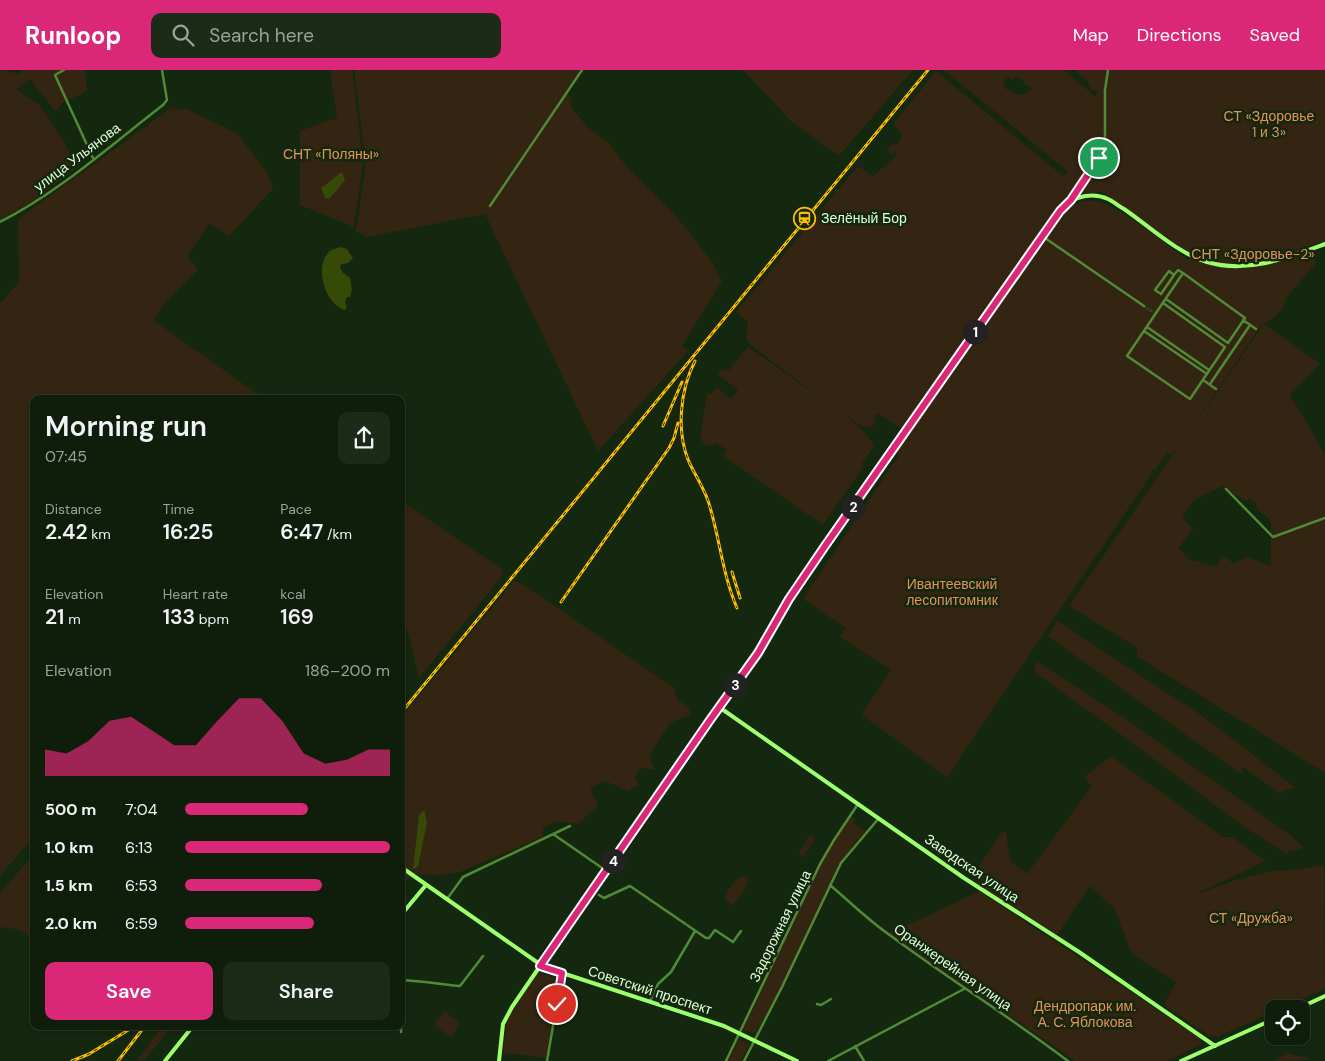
<!DOCTYPE html>
<meta charset="utf-8">
<style>
body{margin:0;font-family:"DM Sans",sans-serif;background:#1c2b18;color:#f1f3f6;height:100vh;display:flex;flex-direction:column;font-size:19px;white-space:nowrap}
*{box-sizing:border-box;margin:0}
p{font-size:16px;color:#9ba29c}
.icon{flex:none;width:28px;height:28px;fill:none;stroke:currentColor;stroke-width:2;stroke-linecap:round;stroke-linejoin:round}
.map{position:relative;flex:1;overflow:hidden}
.details{position:absolute;left:30px;top:325px;width:375px;height:635px;display:flex;flex-direction:column;background:#0e1e0a;border-radius:10px;box-shadow:0 1px 4px #0004,0 0 0 1px #2e3c2b}
.details>*{flex:none}
.fabs{position:absolute;left:1265px;top:930px;display:grid;gap:10px}
.fabs a{display:grid;place-items:center;width:45px;height:45px;border-radius:10px;background:#0e1e0a;box-shadow:0 1px 4px #0004,0 0 0 1px #2e3c2b;font-size:25px}
.pin{position:absolute;display:grid;place-items:center;width:42px;height:42px;color:#fff;margin:-21px;border:2px solid #fff;border-radius:50%;box-shadow:0 1px 5px #0007}
.km{position:absolute;width:25px;height:25px;margin:-12px;border-radius:50%;background:#222;color:#fff;font-size:14px;line-height:25px;text-align:center}
.round{display:grid;place-items:center;flex:none;width:52px;height:52px;border-radius:10px;background:#1c2b18}
.headline{display:flex;align-items:center;justify-content:space-between;height:85px;padding:0 15px}
h1{font-size:28px;font-weight:600;line-height:38px}
.stats{display:grid;grid-template-columns:repeat(3,1fr);gap:8px;height:85px;padding:5px 15px}
.stats div{display:grid;align-content:center}
.stats b{font-size:21px;font-weight:600}
.stats small{font-size:14px;font-weight:400}
.stats p{font-size:14px}
.chart{height:140px;padding:10px 15px}
.chart p{display:flex;justify-content:space-between}
.chart svg{width:100%;height:90px;margin-top:5px;fill:#db2777;opacity:.7}
.button{display:flex;gap:10px;margin-top:auto;padding:10px 15px}
.button a{flex:1;height:58px;border-radius:10px;background:#db2777;color:#fff;font-size:20px;font-weight:600;line-height:58px;text-align:center}
.button a+a{background:#1c2b18;color:#f1f3f6}
ul{padding:0 15px;list-style:none;font-size:16px}
li{display:grid;grid-template-columns:80px 60px 1fr;align-items:center;height:38px}
li i{height:12px;border-radius:6px;background:#db2777}
header{display:flex;align-items:center;gap:30px;box-sizing:border-box;height:70px;padding:0 25px;background:#db2777;color:#fff}
header strong{font-size:24px}
nav{display:flex;gap:28px;margin-inline-start:auto;font-size:18px}
.search{width:350px;height:45px;background:#1c2b18;display:flex;align-items:center;gap:12px;box-sizing:border-box;padding:0 18px;border-radius:10px;color:#9ba29c;font-size:19px}
.map>svg:first-child{display:block}
.green{fill:#332511;fill-rule:evenodd}
.water{fill:#374907}
.lines{fill:none;stroke-linecap:round;stroke-linejoin:round}
.street-tunnel{stroke:#32482c;stroke-width:2.5;stroke-dasharray:2.5 1;stroke-linecap:butt}
.street{stroke:#518a36;stroke-width:2.5}
.secondary{stroke:#9eff6d;stroke-width:4}
.rail-casing{stroke:#ffbd02;stroke-width:3}
.rail{stroke:#13280e;stroke-width:1;stroke-dasharray:4;stroke-linecap:butt}
.route-casing{stroke:#fff;stroke-width:10}
.route{stroke:#db2777;stroke-width:6}
.labels{text-anchor:middle;dominant-baseline:central;stroke-width:5;stroke-linejoin:round;paint-order:stroke}
.park-label{font-size:14px;fill:#e89059;stroke:#13280e}
.street-label{font-size:14px;fill:#e0ffd6;stroke:#13280e}
.poi-label{font-size:14px;fill:#e0ffd6;stroke:#13280e;text-anchor:start}
</style>
<header>
<strong>Runloop</strong>
<div class="search"><svg class="icon" aria-label="search" viewBox="0 0 24 24"><circle cx="10" cy="10" r="6"/><path d="M15 15l6 6"/></svg>Search here</div>
<nav><a>Map</a><a>Directions</a><a>Saved</a></nav>
</header>
<div class="map">
<svg width="1325" height="991" viewBox="0 0 1325 991">
<rect width="100%" height="100%" fill="#13280e"/>
<path class="green" d="M0 0 20 4 21 0H85L87 21 63 33 55 41 30 9 16 20 39 34 65 73 76 99 34 130 0 150Z
M330 0H352L363 92 354 157 300 135V61L337 48Z
M354 0H582L568 21 572 38 588 58 610 74 626 96 677 147 712 192 722 211 682 276 689 280 598 381 485 144 367 167 356 161 366 94Z
M743 0H913L839 86 793 53Z
M944 0H1064L1096 27 1097 19 1095 21 1090 18 1087 10 1075 0H1325V171L1309 177 1316 193 1286 228 1283 238 1272 249 1264 254 1320 294 1290 325 1325 384V703L1138 587 1136 577 1069 536 1176 380 1171 384 1167 383 1155 400 1151 399 1153 402 947 707 863 646V642L891 600 840 567 846 558 803 529 899 385 896 382 909 363 877 343 874 346 875 352 871 357H863L847 347 861 359 875 375 861 394 864 396 823 455 723 386 727 380 716 373 714 375H705L700 368 707 323 711 324 717 318 731 329 738 320 717 304 722 299 728 301 748 277 821 328 748 273 746 267 748 252 736 242 858 96 873 106 896 86 897 80 891 84 886 82 891 75 899 73 902 64 893 54 936 1 1063 106 1068 102ZM1008 7 1013 10 1015 7 1024 10 1023 14 1032 18C1022 28 1018 25 1006 19L1003 13ZM1081 115 1078 124 1102 122 1192 185 1188 190C1167 175 1117 134 1095 131 1079 128 1073 140 1058 140ZM1262 254 1263 255 1199 348V347ZM1222 416 1245 431 1250 428 1257 435 1256 439 1271 450V496L1246 487 1233 494 1229 489 1223 487 1216 496 1190 490 1178 478 1193 459 1182 447 1193 431Z
M171 38 186 39 237 63 268 104 273 119 229 166 210 153 187 186 198 200 165 233 153 250 265 329H34V766L0 806V233L19 212 18 149Z
M401 431 502 499 503 505 419 608 401 535Z
M514 511 523 514 674 618 677 629 689 638 690 645 670 653 649 686 655 700 640 698 634 708 639 715 628 721 605 711 590 718 598 736 578 754 555 751 543 758V767L460 802 433 806 412 803 401 818V648Z
M1057 551 1201 645 1295 717 1279 723 1243 697 1241 704 1048 566Z
M1036 591 1117 643 1289 764 1304 778 1285 783 1240 754 1127 669 1034 602Z
M1111 686 1223 767H1232L1266 791 1192 826 1233 811 1277 800 1284 801 1324 795 1325 919 1280 939H1274V942L1219 966H1209L1164 935 1176 912 1131 883 1115 839 1090 816 1057 865 977 814 978 798 1001 763 1006 762 1010 791 1027 804 1091 717 1085 706Z
M851 746 856 749 853 753 866 761 857 770 841 794 782 917 755 964 743 959 820 794Z
M810 765 815 769 803 787 798 784Z
M34 784V872L21 860 0 857V823Z
M743 806 748 809C748 818 738 831 731 835L725 830C726 822 735 808 743 806Z
M979 821 1200 968 1201 974 1168 991H1075L888 863 934 843Z
M538 903 558 909 546 988 503 983 506 956 508 948Z
M444 941 458 951 459 955 451 967 435 956V953Z
M162 956H172L145 990 137 991Z
M739 969 750 974 741 991H728Z
M1288 983 1302 987H1306L1309 990 1274 991Z"/>
<path class="water" d="M342 102 345 110 329 129 325 128 321 118Z
M341 177 347 179 353 188 348 193 341 194 340 197 343 203 350 208 352 219 350 227H347L345 232 347 238 344 240C341 238 336 236 334 233 322 221 316 193 330 181 333 179 337 178 341 177Z
M424 740 427 752 418 797 413 799 419 745Z"/>
<g class="lines">
<path class="street-tunnel" d="M1144 236 1153 242"/>
<path class="street" d="M64 0 55 5 93 88
M1072 129 1099 89 1105 77V20L1108 0
M490 136 582 0
M0 152C59 122 111 75 163 35L167 30 162 0
M1042 166 1144 236
M1174 205 1161 224 1155 220 1169 201 1174 205 1178 200 1183 203
M1166 229 1228 273 1245 248 1183 203 1127 286 1190 329 1225 277
M1163 233 1225 277
M1243 250 1256 259
M1147 257 1209 300
M1144 261 1207 304
M1203 310 1216 319
M1210 314 1250 255
M1226 419 1273 467 1325 448
M553 764 605 800
M830 815C850 832 869 851 891 866 949 909 1010 947 1068 991
M599 825 604 828 630 816 706 868H709L715 860 733 872 741 861
M447 829 463 807 570 756
M401 910C421 911 440 914 460 916L483 886
M650 931 658 914 671 902 695 861
M817 934 821 935 831 929
M401 962 402 947
M855 976 864 991
M547 991 562 903
M726 991 820 794 834 770 858 734
M744 991 782 917 841 793 879 748
M828 991 964 919"/>
<path class="secondary" d="M719 637 964 808 1079 882 1215 976
M401 797 544 897 724 956 797 991
M401 845 426 815
M1297 939 1325 926
M165 991 193 956
M499 991 503 954 512 937 666 712 758 583 789 529 825 476 899 372 962 279 1065 135C1077 126 1093 122 1108 129 1113 131 1118 136 1124 139 1149 156 1177 183 1207 192 1247 204 1287 188 1325 174
M1181 991 1274 949"/>
<defs>
<path id="rail" d="M695 291C680 320 676 362 689 392 696 407 706 421 710 437 720 471 723 506 737 538
M663 356 682 312
M732 502 740 528
M561 532 669 378 674 368 678 353
M401 643 928 0
M72 991 89 984 135 956
M118 991 145 956"/>
</defs>
<use href="#rail" class="rail-casing"/>
<use href="#rail" class="rail"/>
</g>
<g class="lines">
<defs>
<path id="route" d="M557 934 562 903 540 896 710 650 758 583 789 529 825 476 1060 141 1071 130 1099 88"/>
</defs>
<use href="#route" class="route-casing"/>
<use href="#route" class="route"/>
</g>
<defs>
<symbol id="station-ring" viewBox="-11 -11 22 22"><circle r="9.5" fill="#13280e" stroke="#ffbd02" stroke-width="1.5"/><path d="M-3-6H3Q5-6 5-4V2Q5 4 3 4L4.5 6H3L1.5 4h-3L-3 6H-4.5L-3 4Q-5 4-5 2V-4Q-5-6-3-6ZM-3.5-4v3h7v-3ZM-3.5 1v1.5H-2V1ZM2 1v1.5H3.5V1Z" fill="#ffbd02"/></symbol>
</defs>
<g fill-rule="evenodd">
<use href="#station-ring" x="792" y="136" width="25" height="25"/>
</g>
<g class="labels">
<g class="park-label">
<text x="1269" y="46">СТ «Здоровье<tspan x="1269" dy="16">1 и 3»</tspan></text>
<text x="331" y="84">СНТ «Поляны»</text>
<text x="1253" y="184">СНТ «Здоровье-2»</text>
<text x="952" y="514">Ивантеевский<tspan x="952" dy="16">лесопитомник</tspan></text>
<text x="1251" y="848">СТ «Дружба»</text>
<text x="1085" y="936">Дендропарк им.<tspan x="1085" dy="16">А. С. Яблокова</tspan></text>
</g>
<g class="street-label">
<text transform="translate(77 87) rotate(-37)">улица Ульянова</text>
<text transform="translate(972 798) rotate(34)">Заводская улица</text>
<text transform="translate(780 856) rotate(-64)">Задорожная улица</text>
<text transform="translate(953 897) rotate(35)">Оранжерейная улица</text>
<text transform="translate(650 920) rotate(18)">Советский проспект</text>
</g>
<g class="poi-label">
<text x="821" y="148">Зелёный Бор</text>
</g>
</g>
</svg>
<div class="fabs">
<a><svg class="icon" aria-label="locate" viewBox="0 0 24 24"><circle cx="12" cy="12" r="6"/><path d="M12 2v4M12 18v4M2 12h4M18 12h4"/></svg></a>
</div>
<div class="pin" style="left:1099px;top:88px;background:#1e9e55"><svg class="icon" aria-label="arrive" viewBox="0 0 24 24"><path d="M6 21V4h12l-3 4 3 4H6"/></svg></div>
<div class="pin" style="left:557px;top:934px;background:#d93025"><svg class="icon" aria-label="check" viewBox="0 0 24 24"><path d="M5 12l5 5 9-10"/></svg></div>
<b class="km" style="left:975px;top:262px">1</b>
<b class="km" style="left:853px;top:437px">2</b>
<b class="km" style="left:735px;top:615px">3</b>
<b class="km" style="left:613px;top:791px">4</b>
<section class="details">
<div class="headline"><div><h1>Morning run</h1><p>07:45</p></div><a class="round"><svg class="icon" aria-label="share" viewBox="0 0 24 24"><path d="M12 15V3M7 8l5-5 5 5M5 13v7h14v-7"/></svg></a></div>
<div class="stats">
<div><p>Distance</p><b>2.42<small> km</small></b></div>
<div><p>Time</p><b>16:25</b></div>
<div><p>Pace</p><b>6:47<small> /km</small></b></div>
</div>
<div class="stats">
<div><p>Elevation</p><b>21<small> m</small></b></div>
<div><p>Heart rate</p><b>133<small> bpm</small></b></div>
<div><p>kcal</p><b>169</b></div>
</div>
<div class="chart"><p><span>Elevation</span>186–200 m</p>
<svg viewBox="0 0 160 44" preserveAspectRatio="none"><path d="M0 44V31L10 33L20 27L30 17L40 15L50 22L60 29L70 29L80 17L90 6L100 6L110 17L120 33L130 38L140 36L150 31L160 31V44z"/></svg>
</div>
<ul>
<li><b>500 m</b>7:04<i style="width:60%"></i></li>
<li><b>1.0 km</b>6:13<i style="width:100%"></i></li>
<li><b>1.5 km</b>6:53<i style="width:67%"></i></li>
<li><b>2.0 km</b>6:59<i style="width:63%"></i></li>
</ul>
<div class="button"><a>Save</a><a>Share</a></div>
</section>
</div>
